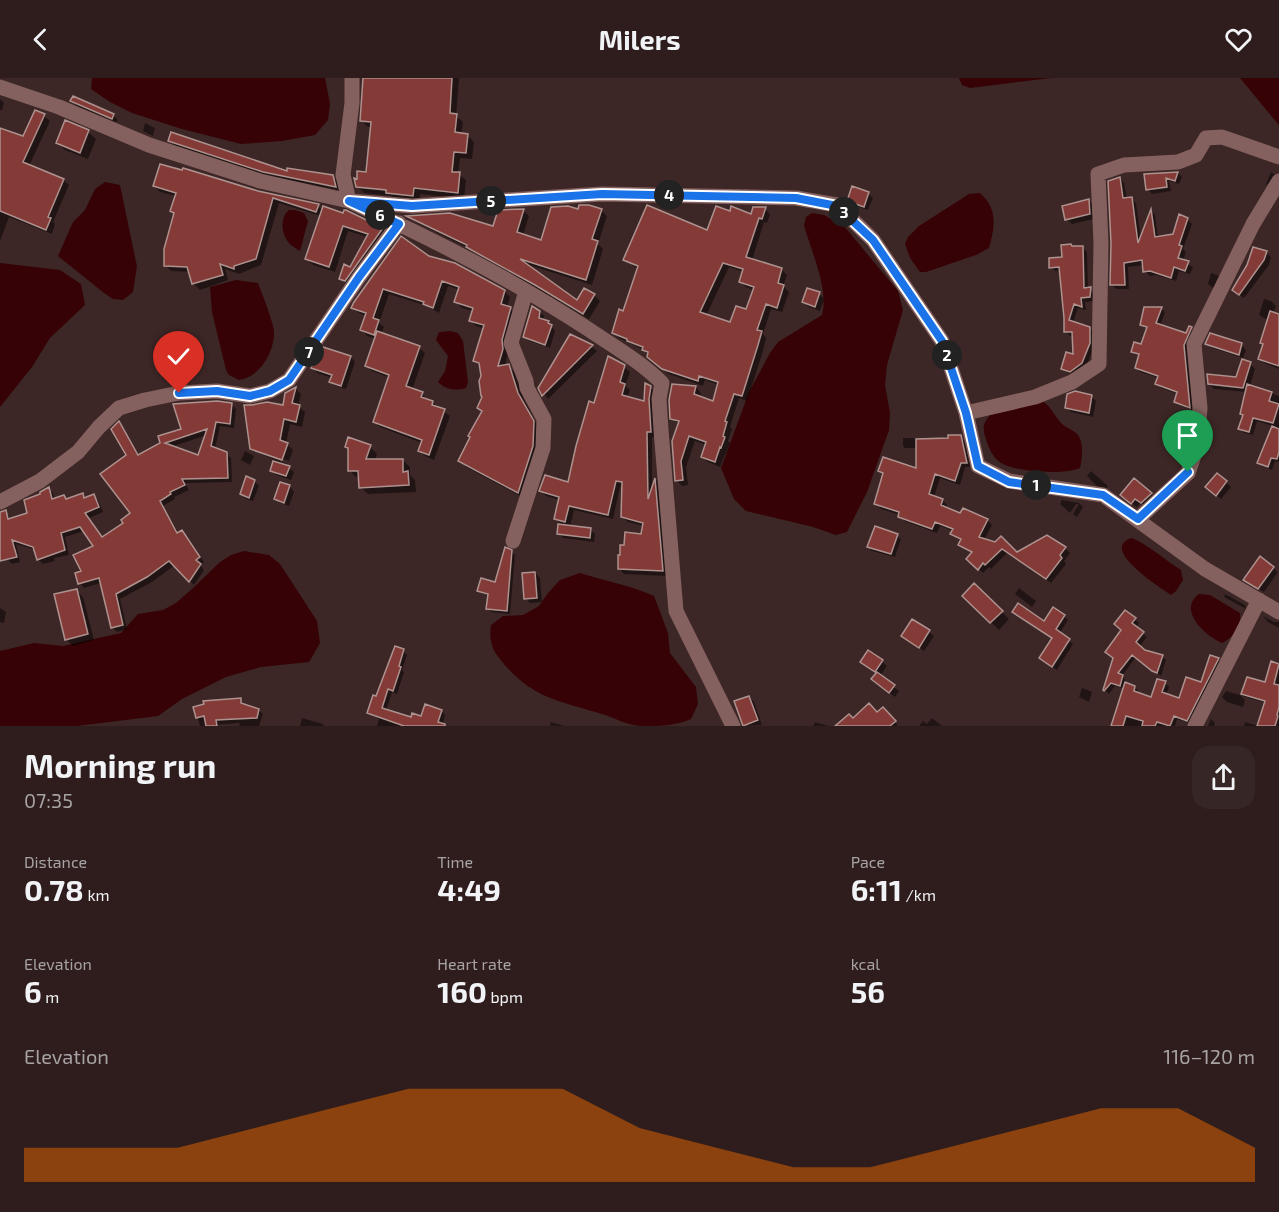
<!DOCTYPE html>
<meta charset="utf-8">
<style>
body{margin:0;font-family:"Exo 2",sans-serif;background:#362625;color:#f1f3f6;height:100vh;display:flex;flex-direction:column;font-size:22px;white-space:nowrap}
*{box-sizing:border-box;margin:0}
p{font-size:20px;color:#a7a2a3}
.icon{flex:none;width:33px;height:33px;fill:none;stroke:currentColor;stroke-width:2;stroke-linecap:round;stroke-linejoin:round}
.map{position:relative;height:648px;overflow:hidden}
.drawer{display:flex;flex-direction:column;background:#2e1d1c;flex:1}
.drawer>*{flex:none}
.pin{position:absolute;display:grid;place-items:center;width:51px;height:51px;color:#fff;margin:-62px -26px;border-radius:50% 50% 50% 0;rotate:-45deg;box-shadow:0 0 6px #0007}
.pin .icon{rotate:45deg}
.km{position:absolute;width:30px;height:30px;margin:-15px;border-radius:50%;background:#222;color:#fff;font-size:16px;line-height:30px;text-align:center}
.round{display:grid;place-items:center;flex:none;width:63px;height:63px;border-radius:18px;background:#362625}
.summary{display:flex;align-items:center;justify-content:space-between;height:102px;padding:0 24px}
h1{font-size:33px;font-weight:700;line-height:45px}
.stats{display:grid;grid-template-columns:repeat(3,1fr);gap:9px;height:102px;padding:6px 24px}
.stats div{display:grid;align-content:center}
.stats b{font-size:30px;font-weight:700}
.stats small{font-size:16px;font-weight:400}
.stats p{font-size:16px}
.chart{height:168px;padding:12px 24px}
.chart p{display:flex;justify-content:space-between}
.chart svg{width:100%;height:108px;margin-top:6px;fill:#b45309;opacity:.7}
header{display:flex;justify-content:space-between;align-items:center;height:78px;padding:0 24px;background:#2e1d1c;font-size:27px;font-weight:700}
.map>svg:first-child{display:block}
.water{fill:#360205}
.shadow{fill:#0007;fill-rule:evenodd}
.building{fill:#843b37;stroke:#ad928f;stroke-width:1.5;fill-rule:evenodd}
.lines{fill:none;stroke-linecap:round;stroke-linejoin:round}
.minor{stroke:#84615e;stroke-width:15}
.route-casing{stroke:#fff;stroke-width:12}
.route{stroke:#1a73e8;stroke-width:8}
</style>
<header><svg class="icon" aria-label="back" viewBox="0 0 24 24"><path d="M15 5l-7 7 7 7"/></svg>Milers<svg class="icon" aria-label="heart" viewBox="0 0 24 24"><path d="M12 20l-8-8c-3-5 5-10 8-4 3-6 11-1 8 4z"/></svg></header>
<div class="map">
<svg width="1279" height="648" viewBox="0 0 1279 648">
<rect width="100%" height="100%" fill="#3d2726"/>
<path class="water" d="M92 0H325L330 26 328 42 315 57 282 63 241 66 182 51 132 35 110 24 91 11Z
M959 0H1051L970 10 962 7Z
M1240 0H1279V47L1278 46Z
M105 104 120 107 135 179 137 188 133 214 123 222 113 221 104 215 58 178 73 144 85 132 95 111Z
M980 115C998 131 995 149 989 170L976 177 926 194H920L910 180 905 166 908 159 919 148 969 116Z
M289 132H295L304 135 308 143 300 173C296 170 291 168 288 164 281 155 280 139 289 132Z
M812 135 824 137 844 148 898 213 903 232 887 287 885 307 890 335 889 352 867 414 847 454 836 457 813 449 746 433 734 421 721 390 749 314 770 275 778 264 822 237C829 211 811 173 804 147L806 139Z
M0 185 60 192 81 206 85 227 50 260 32 289 0 329Z
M236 202 258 205C261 213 274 246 274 253 275 273 260 299 239 302L229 297 226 292 212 234 210 209Z
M450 253 458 255 463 263 468 304 466 310C455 313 446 312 438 304L445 293 448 278 436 262 439 254Z
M1044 324C1052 330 1055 339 1062 346 1067 350 1074 352 1078 357 1084 365 1082 381 1080 390 1064 397 1021 394 1005 387 994 382 989 372 986 361 982 350 983 345 991 336Z
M1132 460C1150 468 1165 482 1181 492L1183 502 1176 513 1171 517C1159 509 1098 470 1132 460Z
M244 473 269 477 280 486 317 543 320 565 309 584 261 589 226 599 182 621 158 638 77 648H0V573L34 565 63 568 121 555 138 536 163 532 176 525 193 510 220 484 231 477Z
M580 495C605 503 630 507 654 518L668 555 670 575 696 609 698 626 691 641C677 648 656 648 641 648 627 647 617 641 605 637 584 630 549 623 531 610 520 604 497 581 493 570 490 562 490 555 491 547L503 538 523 537 539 528 548 515 560 502Z
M1199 516 1210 517 1240 535C1242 547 1233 560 1222 565 1205 558 1177 532 1199 516Z"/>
<path class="shadow" d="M363 0H459L456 38 463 44 461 57H467L474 64 472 81 460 80 458 96 466 102 464 121 420 116V123L394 121 391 118 364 115 357 108 368 96 372 49H368L361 42 365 5Z
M0 21 4 25 2 32H0Z
M72 23 113 37 118 42 116 44 77 28Z
M44 38 50 43 29 88 63 102 69 107 53 144 55 146 52 156 9 139 0 163V52L24 60Z
M145 45 155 50 153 58 143 53Z
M88 54 96 61 88 81 65 72 57 65Z
M170 63 288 95 333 99 337 103 339 112 268 98 174 67Z
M1271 94 1275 97 1267 107 1266 106Z
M1178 95 1182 99 1179 106 1169 103 1171 113 1152 116 1148 111 1146 97Z
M1120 100 1124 105 1127 121 1131 120 1136 125 1141 162 1151 133 1155 137 1158 160 1174 157 1187 141 1192 146 1183 171 1186 174 1183 183 1193 189 1190 196 1179 193 1176 203 1156 197 1150 198 1145 193 1144 187 1128 189 1129 211H1116L1112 207Z
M154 108 257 114 318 128 323 133 344 137 345 134 383 151 388 156 347 206 341 200 351 191 368 159 348 153 335 194 313 187 307 181 321 138 279 125 261 187 239 196 225 191 228 202 200 212 194 206 190 194 171 193 165 187 175 136 176 118 160 114Z
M868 116 873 120 868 132 853 127 848 122Z
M1089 123 1094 128V141L1072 146 1067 141Z
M765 131 770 136 767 145 764 144 752 182 782 192 787 197 783 208 789 214 782 234 771 231 763 256 766 260 763 273 747 323 739 320 730 349 732 351 728 363 730 365 720 389 708 384 703 379 707 367 695 363 686 389 688 407 682 408 676 402 679 346 671 340 696 309 701 315 699 320 714 324 719 307 705 302 703 308 669 296 654 284 644 272 619 260 613 255 624 235 638 191 625 181 752 138ZM729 189 744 194 741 204 746 209 754 212 747 233 731 246 706 238Z
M523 132 529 138 523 157 542 164 579 133 601 132 607 138 598 166 603 171 592 207 526 186 578 224 594 217 600 223 589 241 470 171 414 143 410 139 494 150Z
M1082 169 1087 174 1088 211 1094 215V223L1085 224 1086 232 1078 230 1073 245 1089 250 1094 255 1093 270 1086 290 1075 297 1068 295 1063 291 1074 278 1073 258H1070L1065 253 1061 193H1055L1051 189 1064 181 1073 170Z
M1266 174 1271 179 1269 187 1244 220 1238 216 1249 187Z
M428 180 504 213 510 219 507 229 516 236 505 288H508L514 294 524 322 539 350V375L524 420 466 389 460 383 483 334 478 330 484 320 483 298 480 288 474 283 485 251 476 248 470 242 473 233 462 230 456 224 460 212 448 208 439 235 427 228 389 216 379 245 384 249 381 256 419 270 425 275 412 312 422 315 427 323 433 325 450 338 434 382 425 378 419 373 422 365 380 349 374 344 390 300 372 293 366 288 376 261 367 258 362 252 366 238 359 235 353 230Z
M1211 195 1217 197 1222 201 1216 212 1208 206Z
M819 216 824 221 820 233 809 229 804 224Z
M1264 221 1271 223 1276 228 1273 235 1279 237V291L1264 285 1260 281 1269 243 1259 237Z
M1161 230 1165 234 1160 248 1187 257 1191 250 1195 254 1193 332 1179 327 1175 324 1178 316 1161 310 1157 306 1159 300 1140 294 1136 290 1140 278 1133 273 1142 268 1148 251 1142 246Z
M540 234 544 238 543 243 548 244 555 253 550 270 529 263 525 259Z
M571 258 592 269 597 273 548 321 540 310Z
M1207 266 1241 267 1246 272 1243 280 1212 270Z
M324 271 351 279 355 284 346 311 336 308 331 303 332 300 317 295 313 290Z
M1250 286 1255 291 1250 308 1279 318V384L1275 383 1272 392 1263 389 1259 385 1266 370 1273 348 1257 343 1253 357 1244 355 1240 351 1244 338 1247 314 1214 311 1209 306 1237 301Z
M624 289 630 294 625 308 630 312 627 320 646 325 651 310 656 315V359H652V412L656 402 660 406 667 498 624 496 619 490 642 458 644 448 628 444 622 439 623 408H620L613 441 574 432 570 449 590 451 595 456 594 464 563 460 558 455 563 448 555 441 560 422 546 418 541 413 569 406 595 327Z
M296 311 301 316 298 328 305 334 302 349 290 346 286 365 293 372 289 383 254 371V373L251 370 284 329 287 316Z
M1091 318 1096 323 1093 339 1071 334 1066 329Z
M232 327 236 331 234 350 220 348 215 371 226 375 231 380 232 404 185 405 189 412 174 419 175 421 163 428 179 456 182 454 187 458 204 484 200 487 204 492 194 507 175 487 152 504 120 521 127 551 117 554 112 549 101 505 84 510 80 505 95 469 84 453 65 459 69 477 54 480 55 483 43 486 38 481 36 472 16 466 20 484 12 486 7 481 0 435 5 434 11 441 29 437 48 411 53 415 55 422 64 419 67 422 82 417 86 421 94 418 98 422 103 434 89 440 103 460 125 445 132 436 128 377 119 346 140 378 183 351ZM207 357 199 379 171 369Z
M960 358 965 364 971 389H965L960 407 940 400 934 419 942 422 947 427 946 430 961 437 987 442 992 447 984 462 1017 476 1065 470 1070 475 1064 483 1066 486 1051 505 1007 475 991 491 989 489 983 495 968 481 973 476 960 467 962 463 952 456 953 453 940 448 937 455 904 443 900 437 881 431 876 426 884 397 880 393 917 392 918 370H905L903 368V360H914L917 363Z
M346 369H370L377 376 375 382H403L410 389V397L415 402 416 414 368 416 360 409V399H356L349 392V371Z
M245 373 254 378 250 387 241 382Z
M256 374 288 386 287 389 294 394 291 402 276 397 271 392 275 382Z
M1091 393 1108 408 1106 411 1099 410 1087 398Z
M1135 402 1156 421 1146 429 1141 424 1137 429 1127 422Z
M254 403 259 408 253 423 246 421 241 416Z
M1226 404 1231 409 1221 421 1212 414Z
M281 406 290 409 294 414 289 428 280 425 275 420Z
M1062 422 1079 425 1083 429 1077 439 1073 436 1079 426H1076L1070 435 1060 426Z
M897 458 901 461 895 479 872 473 868 469Z
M512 474 515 477 510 536 491 534 488 531 489 518 479 513 496 506Z
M1273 490 1278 494 1264 514 1245 502Z
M535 495 540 500 542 524 530 525 526 520Z
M974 507 1009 541 999 552 964 518Z
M1019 510 1036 523 1032 529 1015 516Z
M76 512 83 519 94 562 73 568 66 561Z
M1225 516 1245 527 1246 531 1224 519Z
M0 530 6 534 4 545 0 544Z
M1014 534 1045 545 1064 538 1068 542 1059 556 1073 566 1057 592 1045 584 1053 561Z
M1126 534 1139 545 1136 550 1147 559 1139 569 1145 573 1162 578 1166 582 1161 598 1136 579 1122 598 1126 603 1125 606 1133 609V621L1136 610 1138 613V616L1152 620 1165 605 1169 609 1166 617 1180 621 1202 606 1218 582 1221 585 1191 646 1177 641 1175 648H1113L1125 611 1115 608 1109 616 1105 612 1123 552Z
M1263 538 1274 544H1279V550L1268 544Z
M929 554 934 558 924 573 903 558Z
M403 573 407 577 402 592 404 594 397 616 392 614 386 633 412 641 422 640 441 633 445 637 442 648H377L379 641 369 634Z
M869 574 887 588 880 598 899 613 895 619 878 606V596L867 588Z
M1272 585 1279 587V648H1259L1266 625 1242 618 1248 601 1266 606Z
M1082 610 1092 614 1089 624 1079 619Z
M1226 613 1240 617 1245 622 1243 629 1227 624 1222 619Z
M749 619 754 624 762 647 745 648 736 624Z
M240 621 244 628 258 632 263 636 259 648H239L240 645 200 648 195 630Z
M883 631 898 648H838L853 642 877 636Z
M302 640 323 646 324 648H300Z
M932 640 942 648H919L923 643 927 646Z
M1211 641 1215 645 1214 648H1208Z
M551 644 564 648H550Z
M815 644 828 648H813Z
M1245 644 1258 648H1244Z"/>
<path class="building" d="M363 0H452L450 35 457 36 455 54 468 56 466 75 454 74 452 94H460L458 115 414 110 413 118 386 115V112L356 109 354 100 357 101V93L366 94 371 44 360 43Z
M73 18 114 36 112 41 70 23Z
M35 32 45 36 23 84 64 101 48 139 51 140 46 152 0 133V50L23 58Z
M65 42 89 52 80 75 56 65Z
M171 54 287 93V90L333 97 336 109 263 94 168 63Z
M160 86 182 92 183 90 258 113 319 126 316 134 273 120 256 181 234 188V191L220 186 223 197 192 206 187 189 164 188V171L174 135 170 133 176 115 153 108Z
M1178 94 1175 103 1166 100 1167 109 1146 112 1144 96Z
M1120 99 1123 120 1132 119 1138 165 1151 131 1155 159 1173 156 1179 136 1188 140 1179 167 1182 168 1178 180 1189 183 1185 193 1174 189 1171 200 1150 193 1143 194 1142 182 1124 185 1125 207H1110L1111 165 1108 103Z
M852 108 869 114 864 129 847 123Z
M1089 121 1090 136 1065 142 1062 128Z
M579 127H589L602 131 592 161 598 163 586 202 520 181 577 222 584 210 595 216 583 236 535 207 466 169 467 167 406 138 450 135 493 148 498 132 524 131 517 154 541 162 551 129 568 128 578 131Z
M647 127 707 152 716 128 730 133 731 128 751 136 753 129H766L762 141 759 140 746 179 782 190 778 205 784 207 777 230 766 226 757 252 762 253 758 267 742 318 734 316 725 343 727 344 723 358 725 359 721 370 720 369 715 384 701 379 706 364 689 358 681 383 683 402 675 403 672 363 679 343 670 341 669 322 672 306 696 308 694 316 713 323 718 304 699 298 698 303 662 291 647 279 648 274 642 272 643 269 627 263V261L612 255 619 231 623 233 638 188 623 182ZM723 185 743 191 739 204 754 209 746 231 736 228 730 244 700 234Z
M323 128 343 135 344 132H346L383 150 345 203 339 201 344 186 350 189 368 156 343 148 329 189 305 181Z
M401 158 429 178 455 185 505 212 501 226 511 229 502 262 503 271 498 288 509 286 518 315 534 343 533 368 518 415 458 383 470 359 468 358 482 333 477 330 482 319 481 318 479 303 481 298 479 285 473 283 484 247 469 243 473 230 454 224 459 209 442 203 433 230 423 226 424 224 383 211 373 240 379 242 374 257 360 252 366 235 351 230 354 224Z
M1071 166 1072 168H1083L1084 210 1091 209 1090 219 1081 220 1082 229 1074 226 1069 242 1090 249V265L1082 285 1070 294 1061 291 1066 274 1073 276 1072 254H1064V240L1059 189 1049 190V180L1062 179 1061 167Z
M1253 169 1267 173 1264 182 1239 217 1232 212 1247 187Z
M807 210 820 214 815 229 802 224Z
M532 228 540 233 539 240 549 243 548 245 552 247 545 267 523 259Z
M1144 229H1162L1156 245 1186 255 1189 248 1192 249 1184 267 1190 330 1174 324 1177 314 1155 306 1158 298 1135 290 1139 276 1131 274 1134 264 1141 266 1147 249 1140 247Z
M1270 233 1279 236V288L1258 281 1263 266 1260 265Z
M377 253 420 268 406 308 423 314 421 319 433 323 432 327 445 331 429 377 418 373 422 362 373 344 389 297 365 288Z
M1210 255 1242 265 1239 277 1205 266Z
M570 256 593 267 542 318 538 310Z
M323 269 351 278 341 308 329 304 332 297 311 290Z
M608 278 625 287 620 304 625 306 622 317 644 323 645 305 651 308 649 321 651 354H647L648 421 655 400 663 493 618 491V477H620V467H624L625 454 641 456 643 445 621 439 622 404 616 403 608 437 569 428 565 444 554 441 559 419 539 413 545 397 568 404 576 368 589 323 594 325Z
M1242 281 1251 284 1243 310 1208 306 1207 296 1236 299Z
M1247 306 1272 314 1269 323 1279 326 1273 345 1253 340 1249 354 1238 351 1243 337 1240 336Z
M296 309 292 325 300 327 296 344 284 341 280 362 288 365 282 382 250 371 244 327H252L267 324 283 327 285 315Z
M1075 313 1092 317 1089 335 1065 330 1067 316Z
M217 323 232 325 230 346 216 344 211 368 227 374 228 400 182 401 185 407 170 414 171 416 160 423 177 455 182 452 200 479 196 482 201 486 189 504 169 483 147 499 116 516 123 547 111 550 99 500 78 506 75 495 81 493 73 477 93 468 80 449 61 455 65 472 37 482 33 469 12 462 17 479 0 483V434L6 432 8 441 27 435 24 422 40 416V414L49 409 52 421 64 417 66 421 83 415 84 420 94 416 99 429 85 435 102 459 123 445 121 442 130 435 100 396 126 377 111 351 119 343 138 377 160 365 158 358 181 351 173 326ZM207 351 198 377 165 365Z
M1272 348 1279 351V374L1277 381 1271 380 1268 389 1257 385Z
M948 357H961L967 385H961L955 403 935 396 929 416 943 421 941 427 960 435 963 430 988 441 979 459 995 464 1001 458 1017 474 1047 457 1066 469 1060 477 1062 480 1046 501 1002 471 985 487 983 485 978 492 966 481 972 474 958 467 961 461 950 456 953 451 935 444 932 451 898 439 899 434 874 426 883 395 878 393 883 379 916 390V361L948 360Z
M348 359 371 367 366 381H403V394L408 393 409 407 359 410 358 393H348V370L345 369Z
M273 383 290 388 286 398 270 393Z
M1217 395 1227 403 1216 418 1205 409Z
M246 398 255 402 249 420 240 416Z
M1134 400 1152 415 1141 425 1135 421 1131 426 1120 417Z
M280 404 290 407 284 425 274 421Z
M558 446 591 450 590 460 557 456Z
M875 448 898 456 891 476 867 469Z
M505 469 512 472 507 533 486 531 488 516 477 513 481 500 495 504Z
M1260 478 1274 489 1258 511 1243 502Z
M535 494 537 520 524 521 522 495Z
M974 505 1003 533 990 545 962 518Z
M77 511 88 556 65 562 54 516Z
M1018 525 1044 543 1053 529 1065 537 1056 551 1070 561 1052 589 1039 580 1052 560 1012 534Z
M1125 532 1136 540 1132 545 1144 554 1136 564 1145 572 1163 577 1157 595 1152 593 1132 577 1118 595 1123 597 1120 608 1111 605 1104 613 1103 612 1113 580 1105 574 1121 552 1114 546Z
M912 541 930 552 919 570 901 558Z
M395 568 404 571 399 588 401 589 393 613 388 611 382 630 411 639 412 635 421 638 425 626 442 632 438 644 445 646V648H404L367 635 373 617 376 618Z
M868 572 883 582 875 594 860 584Z
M1210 577 1219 580 1187 643 1174 638 1170 648 1157 644 1155 648H1142L1143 643 1126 638 1123 648H1111L1125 604 1135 608 1134 613 1151 619 1157 601 1166 603 1162 614 1179 620 1186 599 1201 604Z
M1271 583 1279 586 1274 606 1279 607V629L1277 637 1278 638 1275 648H1257L1265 623 1241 616 1247 599 1265 604Z
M877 594 895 607 889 615 871 601Z
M749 618 758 642 743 648 734 623Z
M241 620V625L259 631 257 640 216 642 217 648H206L204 638 196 640 193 629 204 626 203 623Z
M869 625 877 634 883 629 896 643 890 648H835L849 636 853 640Z"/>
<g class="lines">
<path class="minor" d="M352 0V25L343 97 349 123C431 160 512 201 588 251 613 268 640 283 662 305L659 321 661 352 676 533 733 648
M0 9 59 29 149 67 260 103 349 123 412 128 602 116 796 120 837 127 873 162 942 263 966 335 978 388 1009 403 1103 417 1205 491 1279 534
M966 335 1035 319 1072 304 1099 286 1101 165 1098 96 1124 87 1178 84 1196 77 1206 60 1222 59 1279 79
M0 424 40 403 78 374 99 349 119 330 145 322 179 315 217 313 250 318 270 313 289 302 359 199 399 145
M1138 441 1188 395 1197 369 1200 330 1194 266 1253 146 1279 103
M513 463 543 370 544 341 527 310 526 303 511 265 526 213
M1195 648 1259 522"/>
</g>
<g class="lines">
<defs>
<path id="route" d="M179 315 217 313 250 318 270 313 289 302 359 199 399 146 349 123 412 128 602 116 796 120 837 128 873 162 942 263 966 335 978 388 1009 404 1103 417 1138 441 1188 394"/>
</defs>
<use href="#route" class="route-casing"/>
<use href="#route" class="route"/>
</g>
</svg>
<div class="pin" style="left:1188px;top:394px;background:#1e9e55"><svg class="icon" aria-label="arrive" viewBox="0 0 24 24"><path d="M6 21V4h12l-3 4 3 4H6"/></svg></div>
<div class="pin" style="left:179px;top:315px;background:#d93025"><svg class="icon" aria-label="check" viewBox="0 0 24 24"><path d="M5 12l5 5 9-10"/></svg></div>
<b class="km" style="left:1036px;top:407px">1</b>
<b class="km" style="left:947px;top:277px">2</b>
<b class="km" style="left:844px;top:134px">3</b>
<b class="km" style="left:669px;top:117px">4</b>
<b class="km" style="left:491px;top:123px">5</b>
<b class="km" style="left:380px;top:137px">6</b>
<b class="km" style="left:309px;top:274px">7</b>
</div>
<section class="drawer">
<div class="summary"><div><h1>Morning run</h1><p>07:35</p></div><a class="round"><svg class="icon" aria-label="share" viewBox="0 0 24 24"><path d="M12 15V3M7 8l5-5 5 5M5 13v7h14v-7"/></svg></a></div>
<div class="stats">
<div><p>Distance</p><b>0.78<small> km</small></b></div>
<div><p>Time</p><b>4:49</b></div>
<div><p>Pace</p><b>6:11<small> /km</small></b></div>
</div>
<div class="stats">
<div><p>Elevation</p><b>6<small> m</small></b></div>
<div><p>Heart rate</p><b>160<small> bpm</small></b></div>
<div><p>kcal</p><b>56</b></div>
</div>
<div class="chart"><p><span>Elevation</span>116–120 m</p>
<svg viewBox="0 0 160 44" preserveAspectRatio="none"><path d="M0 44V30L10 30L20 30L30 22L40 14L50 6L60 6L70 6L80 22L90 30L100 38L110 38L120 30L130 22L140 14L150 14L160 30V44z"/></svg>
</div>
</section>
